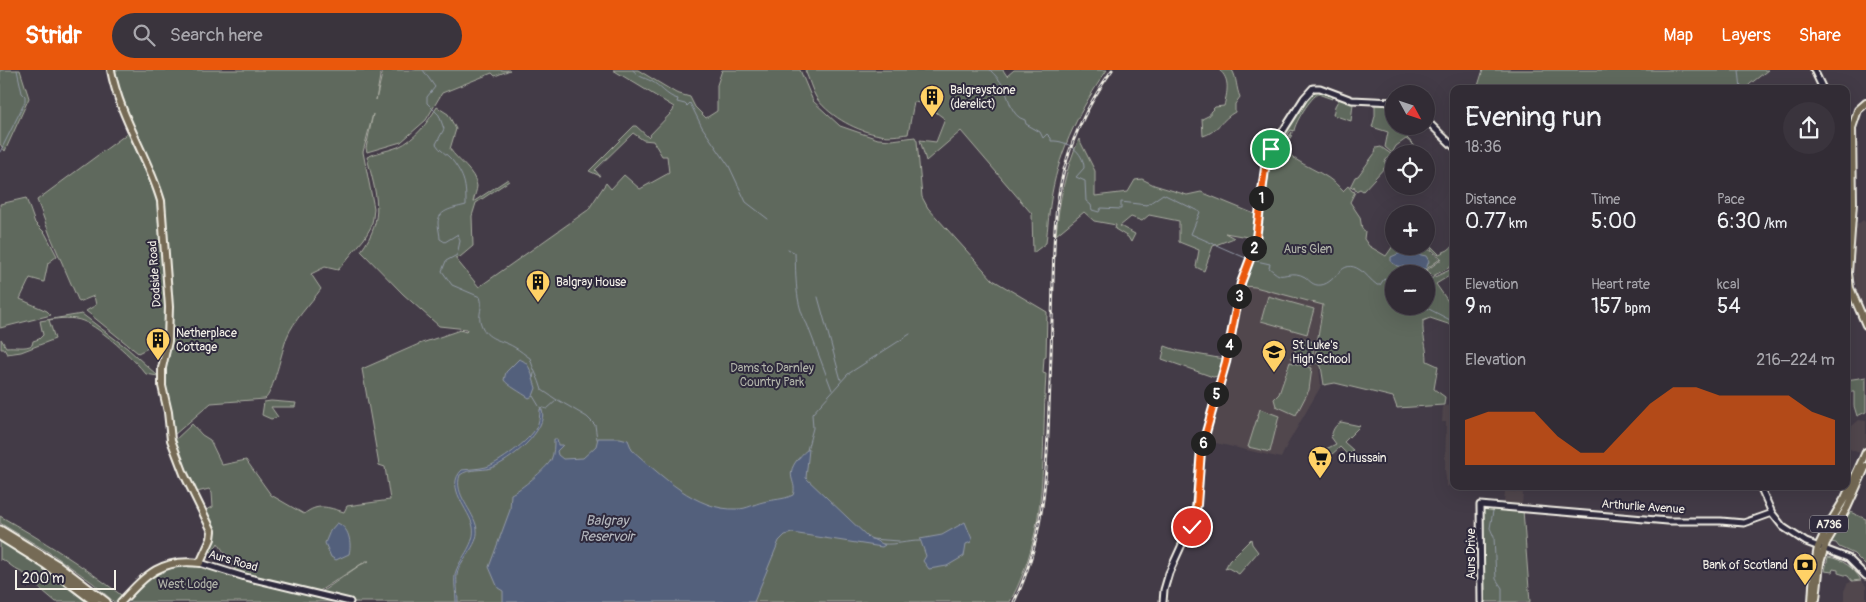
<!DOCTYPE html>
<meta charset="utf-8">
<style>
body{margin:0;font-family:Pangolin,sans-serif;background:#3a343d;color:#f1f3f6;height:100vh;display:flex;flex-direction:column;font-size:19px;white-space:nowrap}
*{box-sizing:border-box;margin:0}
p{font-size:16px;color:#a8a7ad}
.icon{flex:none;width:28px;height:28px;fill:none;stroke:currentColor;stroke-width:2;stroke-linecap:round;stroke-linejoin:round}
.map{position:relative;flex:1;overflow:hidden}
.sheet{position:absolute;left:1450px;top:15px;width:400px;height:405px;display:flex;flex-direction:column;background:#322c35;border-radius:10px;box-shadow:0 5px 20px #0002,0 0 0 1px #4d4850}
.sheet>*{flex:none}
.needle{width:32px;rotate:130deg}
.tools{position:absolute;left:1385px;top:15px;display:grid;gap:10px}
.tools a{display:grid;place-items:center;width:50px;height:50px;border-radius:50%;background:#322c35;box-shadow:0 5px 20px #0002,0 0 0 1px #4d4850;font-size:25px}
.scale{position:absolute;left:15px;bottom:12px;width:101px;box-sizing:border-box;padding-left:5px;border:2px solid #f4f1e8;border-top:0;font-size:14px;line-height:18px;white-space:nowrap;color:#f4f1e8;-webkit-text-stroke:4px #2f2a3d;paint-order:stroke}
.pin{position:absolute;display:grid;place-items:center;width:42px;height:42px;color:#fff;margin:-21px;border:2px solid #fff;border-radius:50%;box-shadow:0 1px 5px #0007}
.km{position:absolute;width:25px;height:25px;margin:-12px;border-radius:50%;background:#222;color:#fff;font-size:14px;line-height:25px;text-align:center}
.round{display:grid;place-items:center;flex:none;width:52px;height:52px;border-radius:26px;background:#3a343d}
.summary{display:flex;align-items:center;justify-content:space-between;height:85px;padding:0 15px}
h1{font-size:28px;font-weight:600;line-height:38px}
.figures{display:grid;grid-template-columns:repeat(3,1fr);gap:8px;height:85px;padding:5px 15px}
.figures div{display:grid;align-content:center}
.figures b{font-size:21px;font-weight:600}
.figures small{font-size:14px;font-weight:400}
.figures p{font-size:14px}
.chart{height:140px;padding:10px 15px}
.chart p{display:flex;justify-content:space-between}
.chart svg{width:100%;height:90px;margin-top:5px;fill:#ea580c;opacity:.7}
header{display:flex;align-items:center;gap:30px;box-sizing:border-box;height:70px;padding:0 25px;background:#ea580c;color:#fff}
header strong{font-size:24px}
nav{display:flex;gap:28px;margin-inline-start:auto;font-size:18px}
.search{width:350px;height:45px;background:#3a343d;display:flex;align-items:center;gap:12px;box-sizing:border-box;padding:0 18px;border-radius:28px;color:#a8a7ad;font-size:19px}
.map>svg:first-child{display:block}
.built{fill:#51474e}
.green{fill:#5f695d;stroke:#aaada2}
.water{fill:#53607c;stroke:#939aa7}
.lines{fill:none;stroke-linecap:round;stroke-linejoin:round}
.stream{stroke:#939aa7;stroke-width:1}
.minor-casing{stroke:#f4f1e8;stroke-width:9}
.major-casing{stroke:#f4f1e8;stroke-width:10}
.highway-casing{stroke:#f4f1e8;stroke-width:11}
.minor{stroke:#2f2a3d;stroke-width:5}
.major{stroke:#746b55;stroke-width:6}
.highway{stroke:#746b55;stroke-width:7}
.rail-casing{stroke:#f4f1e8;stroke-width:3}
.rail{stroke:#2f2a3d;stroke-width:1;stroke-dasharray:4;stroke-linecap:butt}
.route-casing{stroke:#fff;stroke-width:10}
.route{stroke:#ea580c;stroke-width:6}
.labels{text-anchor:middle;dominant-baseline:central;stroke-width:4;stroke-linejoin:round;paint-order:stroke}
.shield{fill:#2f2a3d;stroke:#b9b5b5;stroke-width:1}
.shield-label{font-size:11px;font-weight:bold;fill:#f4f1e8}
.poi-label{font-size:12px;fill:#f4f1e8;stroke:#2f2a3d;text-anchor:start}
.park-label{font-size:12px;fill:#b1b4a9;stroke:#2f2a3d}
.street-label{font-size:12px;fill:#f4f1e8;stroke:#2f2a3d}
.water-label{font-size:14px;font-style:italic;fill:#b4b7bd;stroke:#2f2a3d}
</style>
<header>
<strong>Stridr</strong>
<div class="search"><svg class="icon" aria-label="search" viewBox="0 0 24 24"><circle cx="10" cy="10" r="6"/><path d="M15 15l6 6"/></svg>Search here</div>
<nav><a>Map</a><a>Layers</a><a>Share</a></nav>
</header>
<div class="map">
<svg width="1866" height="532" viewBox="0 0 1866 532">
<rect width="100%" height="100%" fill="#433b47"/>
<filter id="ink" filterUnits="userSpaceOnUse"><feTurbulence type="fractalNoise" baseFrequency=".02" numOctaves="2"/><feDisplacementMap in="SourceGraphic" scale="10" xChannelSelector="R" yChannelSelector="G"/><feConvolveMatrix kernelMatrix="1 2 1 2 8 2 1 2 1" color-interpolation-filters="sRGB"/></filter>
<g filter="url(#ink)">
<path class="built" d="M1863 150 1866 153V246L1857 222 1852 195 1855 154 1857 155Z
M1243 216 1255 217 1323 235 1313 296 1316 293 1319 298 1321 316 1287 375 1281 388 1207 371 1227 308Z
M1454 335V411L1447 417 1445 400 1446 352H1442L1443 336Z
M1859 350 1866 351V377L1862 384 1847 378 1852 356Z
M1505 421 1523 423 1522 435 1504 433Z
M1854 510H1861L1866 516V532H1844V521L1847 514Z"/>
<path class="green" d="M0 0H20L29 28 5 81 0 74Z
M114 0H381L376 30 383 0H510L495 6 492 3 442 23 426 50 401 72 367 82 366 78 373 44 363 82 374 138 373 148 371 157 364 169 338 200 325 197 311 204 321 219C310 234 294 250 287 267 282 280 273 323 265 329L211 333 174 365 172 364 163 320V305L170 269 162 126 130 58Z
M613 0H638L676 23 690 27 695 37 706 48 717 41V15L722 0H800L813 31 840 56 878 69 892 70 915 67 917 71 922 127 928 138 993 210 1047 242 1046 287 1044 288 1043 303 1046 304C1041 384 1050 457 1010 532H121L161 497 192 492 320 523 360 495 369 491H366L318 522 237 502 218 473 213 482 208 481 215 462 206 440 213 437 212 423 209 419 197 422 188 407 174 371 192 354 202 365 210 370 222 395 246 390 271 425 304 444C318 433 327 437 344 442L347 436 390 430 385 397 379 395 362 299 419 274 460 260 466 262 467 259 439 256 403 224 361 181C386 147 376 125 367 87 377 82 388 81 398 77 416 69 427 53 437 37L448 44 456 59 450 79C458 91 475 101 477 116 477 120 474 127 473 132L508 109 509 111 476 133 472 146 473 176 460 187 455 188 479 217 588 140 606 113 611 119 624 105 640 119 669 103 667 86H662L653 71 643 70 633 63 595 100 600 106 589 101 634 56H636L648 67 673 41 674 37Z
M805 0H1003L1007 6 1014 0H1107C1081 37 1060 79 1052 123 1049 139 1048 156 1046 173L1033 183 1032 144 961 61 926 91 920 70 936 72 945 49 925 34 914 32 908 64C899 65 889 67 880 65 857 61 832 48 817 29 812 21 809 9 805 0Z
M1219 0H1232C1237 8 1236 18 1240 27L1235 34V42C1223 48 1216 63 1203 66L1202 49 1210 45V42L1215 37 1224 36C1227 23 1231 9 1219 0Z
M1483 0H1768L1750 14 1748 16 1749 19H1477Z
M1318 21 1331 26 1332 29 1318 24C1311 27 1295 52 1294 61L1291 60 1280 75 1278 74 1309 25Z
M1339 29 1353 34 1351 51 1333 45 1335 36Z
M1375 34 1394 35V56H1415L1407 68 1415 76 1406 69 1396 76 1392 83 1385 77 1388 62 1372 57 1375 46Z
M1292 62 1291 67 1283 77C1298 98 1325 99 1343 121L1348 116 1352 121 1355 122 1350 132 1360 147 1362 159 1365 161 1364 169 1369 176 1386 186 1393 176 1426 177 1440 189 1425 200 1431 207 1426 209V204H1394V236H1426V211L1454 198V203L1436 214 1454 240V256L1430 248 1423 251C1422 266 1427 276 1427 291L1438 296 1434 319 1445 327 1444 335 1397 338 1393 327 1335 313 1324 315 1321 296 1317 293H1314L1323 235 1255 217 1243 216 1259 173 1270 87 1277 75 1281 77Z
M128 63 157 125 166 220V269L138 283 86 241 96 235 94 226 79 232 50 165 37 130Z
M1079 69 1095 101V126L1128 122 1135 110 1142 109 1154 115 1187 125 1201 122 1257 145 1255 166 1253 168 1225 163 1234 168 1213 176 1204 201 1196 197 1199 180 1179 172V151L1149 145 1142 151 1131 147 1120 156 1135 164 1131 172 1128 167 1115 159 1116 155 1094 151 1084 142 1056 165C1059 131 1065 100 1079 69Z
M1381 77 1391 84 1385 91 1386 96 1363 121 1360 119 1356 121 1354 116 1353 118 1350 117 1355 107 1358 106 1375 83 1376 78Z
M26 128 35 153 45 163 57 186 48 193 44 212 30 208 20 229 47 241 51 245 0 258V134Z
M1454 175V195L1433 206 1427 200 1442 189 1430 178 1432 177 1439 184 1448 180Z
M1268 226 1314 239 1307 264 1261 251Z
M82 244 127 278 158 306 146 304C134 289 101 258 83 251 73 247 60 248 49 250L55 269 21 282 7 284 4 279H1V269L6 277C15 276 25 279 32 275L33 271 39 269 43 265 40 251Z
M1301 269 1314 272 1312 295 1291 288Z
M1165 276 1179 281 1224 289 1218 306 1213 307 1162 289Z
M1290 292 1312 298 1309 320 1296 345 1276 336 1274 329 1279 324Z
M1866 307V342L1857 346 1854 336V322H1846V310Z
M271 331 296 333 295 337H271L278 347 271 349 262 345 264 332Z
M1260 339 1279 346 1270 382 1248 377Z
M1341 352 1360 356 1344 372 1353 380 1348 385 1340 377 1330 386 1326 379 1336 374 1331 367C1333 360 1334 356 1341 352Z
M1483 437 1523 440 1530 532H1485Z
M1850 442 1866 449V496L1854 484 1839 477 1836 473 1830 472Z
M0 446C42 470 82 495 121 525L120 529 114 532 93 513 55 486 0 453Z
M1251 469 1252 474 1258 482 1239 504 1228 498 1225 499 1229 491Z
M0 471 48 502 87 532H56L30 510 31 507 17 500 2 489 0 491Z
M1828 487C1842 489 1854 498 1861 510L1852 511 1848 506 1838 503V500L1833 499 1832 502 1825 501Z"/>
<path class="water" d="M1407 182 1426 186 1429 191 1426 199 1397 196 1391 192V187L1400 183Z
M519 289C531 292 532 307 536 318L533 326 529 328C522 323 507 315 504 310L506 302Z
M540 339H542C549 360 509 392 491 398 481 401 469 398 460 405 453 425 474 440 477 459 479 477 459 489 457 505 456 511 458 524 458 532H456C456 522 453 510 456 501 461 487 476 473 473 457 470 440 444 417 462 400 470 399 478 399 486 397 498 394 530 370 536 358 539 353 540 346 540 339Z
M598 368H620L628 370 632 380C661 405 696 441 737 439 747 439 754 434 763 432 774 429 783 430 793 425 798 412 784 407 797 390 801 386 803 382 809 379L806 408 868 467 885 475 882 477 792 463 785 465 779 471 754 532H503V521L498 518 489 497 510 440 511 424C520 420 546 399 551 390 554 384 554 375 554 369H557L558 375H563L557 381 558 385 563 389 583 388 596 376Z
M965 452 972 469 971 472 966 474 964 486 947 496 929 499 923 491 926 486 920 469 942 465Z
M337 453C349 457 352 473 349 484L336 490 331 487 325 473 330 461Z"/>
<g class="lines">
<path class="stream" d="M423 0 435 17 427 27V33L439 45 444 59 436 74C440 81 447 84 452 90 465 107 466 115 466 135 456 138 438 139 438 153 438 158 440 164 440 169L445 172 458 164 460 171 457 185 446 191 442 201 452 215 480 227C484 236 477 245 481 254 487 271 501 269 514 277 520 280 525 285 530 288 533 300 539 308 542 320L557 330 547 339 540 337 541 340
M633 0C638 7 643 7 651 11 661 16 666 26 678 29L677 32 685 34 687 36 690 33 702 57 729 96 746 132 768 149
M990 0C995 5 1000 10 1003 16 1010 28 1010 46 1025 50L1026 54 1040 62 1043 68 1047 64 1051 68V71C1067 70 1084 82 1084 98L1076 107 1085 111 1086 131 1091 135 1092 140 1099 142 1101 138 1121 139V132L1147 135 1163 124 1200 142 1191 164 1248 189
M1739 0 1741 19
M0 82 25 32V26L22 23 17 0
M788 179 795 183C796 205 795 235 807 254L832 320
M1252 190 1270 194 1269 198C1272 200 1276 204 1279 205 1284 207 1293 200 1305 207 1310 211 1313 216 1321 215 1337 213 1341 187 1360 200 1367 204 1370 210 1377 215H1380L1384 209 1394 213
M818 227 841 310
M1423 236 1454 252
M533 309 534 303
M533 326 539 336
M558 330 587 347 595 355 597 369
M807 380 813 358 812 344 848 304 910 264
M1493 441 1490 458 1494 467 1496 509 1502 518V532
M871 469 899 471
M883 474C896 475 906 471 920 471"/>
<defs>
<path id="minor" d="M1814 0 1823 19
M1426 50 1454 77
M1846 51 1852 58
M1760 416 1772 443 1783 457 1806 472 1848 488 1866 506
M200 493 245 507 350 532
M1163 532 1164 520 1169 503 1195 446 1201 380 1226 292 1241 213 1255 176 1266 91 1269 83 1304 28 1313 18H1320L1352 30 1394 32
M1481 532 1480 435 1668 451H1721L1744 453 1772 443"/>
<path id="major" d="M111 0C120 48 148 86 161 131L169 237 168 271 162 298V316L168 342 171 370 184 404 212 461 211 469 200 493C161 488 146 505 121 532
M1866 33 1858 40 1852 58 1853 133 1848 203 1850 218 1866 255
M1816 529 1820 493 1826 473 1847 438 1866 396
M1812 532 1814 500 1818 477 1828 456 1845 428 1866 382"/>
<path id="highway" d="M0 460 59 496 106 532
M0 466 45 494 95 532"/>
</defs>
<use href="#minor" class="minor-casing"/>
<use href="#major" class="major-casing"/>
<use href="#highway" class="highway-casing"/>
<use href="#minor" class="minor"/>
<use href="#major" class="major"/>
<use href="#highway" class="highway"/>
<defs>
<path id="rail" d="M1014 532C1044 470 1047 404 1049 336 1051 294 1052 253 1053 211 1054 179 1054 145 1061 113 1069 72 1088 34 1112 0"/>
</defs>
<use href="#rail" class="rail-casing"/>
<use href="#rail" class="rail"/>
</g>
</g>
<g class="lines" filter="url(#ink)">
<defs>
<path id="route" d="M1192 457 1197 435 1201 380 1226 292 1241 213 1255 176 1266 91 1271 79"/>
</defs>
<use href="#route" class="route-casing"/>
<use href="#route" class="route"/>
</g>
<defs>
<symbol id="building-pin" viewBox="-11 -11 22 30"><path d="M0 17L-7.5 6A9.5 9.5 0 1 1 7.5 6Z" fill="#ffd166" stroke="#2f2a3d"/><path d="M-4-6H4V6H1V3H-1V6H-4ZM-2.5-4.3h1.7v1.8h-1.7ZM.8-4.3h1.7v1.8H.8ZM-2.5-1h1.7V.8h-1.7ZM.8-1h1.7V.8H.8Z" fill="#111"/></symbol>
<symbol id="school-pin" viewBox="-11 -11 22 30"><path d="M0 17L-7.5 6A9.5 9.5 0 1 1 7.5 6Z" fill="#ffd166" stroke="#2f2a3d"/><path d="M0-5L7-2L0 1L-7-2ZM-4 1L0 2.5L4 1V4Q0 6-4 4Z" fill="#111"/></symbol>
<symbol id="supermarket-pin" viewBox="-11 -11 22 30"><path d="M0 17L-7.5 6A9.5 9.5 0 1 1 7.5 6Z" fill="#ffd166" stroke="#2f2a3d"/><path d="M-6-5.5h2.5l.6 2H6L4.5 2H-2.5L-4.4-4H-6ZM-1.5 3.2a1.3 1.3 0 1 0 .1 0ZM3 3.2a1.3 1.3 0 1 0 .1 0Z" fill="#111"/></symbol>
<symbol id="bank-pin" viewBox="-11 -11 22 30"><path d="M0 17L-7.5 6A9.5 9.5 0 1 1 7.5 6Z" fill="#ffd166" stroke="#2f2a3d"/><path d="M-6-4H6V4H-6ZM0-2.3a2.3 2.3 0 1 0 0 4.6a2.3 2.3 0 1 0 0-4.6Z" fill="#111"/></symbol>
</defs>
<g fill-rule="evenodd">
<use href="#building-pin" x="918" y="13" width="28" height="38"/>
<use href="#building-pin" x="524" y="198" width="28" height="38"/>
<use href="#building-pin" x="144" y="256" width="28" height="38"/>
<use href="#school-pin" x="1260" y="268" width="28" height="38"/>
<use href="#supermarket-pin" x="1306" y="374" width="28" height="38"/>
<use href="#bank-pin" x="1791" y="481" width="28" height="38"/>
</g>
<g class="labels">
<rect class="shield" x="1810" y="445.5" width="38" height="17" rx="4"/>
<g class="shield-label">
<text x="1829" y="454">A736</text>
</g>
<g class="poi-label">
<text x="950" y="20">Balgraystone<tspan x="950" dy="14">(derelict)</tspan></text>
<text x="556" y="212">Balgray House</text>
<text x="176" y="263">Netherplace<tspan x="176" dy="14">Cottage</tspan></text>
<text x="1292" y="275">St Luke's<tspan x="1292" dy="14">High School</tspan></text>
<text x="1338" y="388">O.Hussain</text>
<text x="1788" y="495" text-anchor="end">Bank of Scotland</text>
</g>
<g class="park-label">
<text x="1308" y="179">Aurs Glen</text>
<text x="772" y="298">Dams to Darnley<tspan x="772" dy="14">Country Park</tspan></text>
<text x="188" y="514">West Lodge</text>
</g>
<g class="street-label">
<text transform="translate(155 204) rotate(-94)">Dodside Road</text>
<text transform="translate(1643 437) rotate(4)">Arthurlie Avenue</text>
<text transform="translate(1471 484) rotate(-90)">Aurs Drive</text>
<text transform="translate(233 491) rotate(16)">Aurs Road</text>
</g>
<g class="water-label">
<text x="607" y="450">Balgray<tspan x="607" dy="16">Reservoir</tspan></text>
</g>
</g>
</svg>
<div class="tools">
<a><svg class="needle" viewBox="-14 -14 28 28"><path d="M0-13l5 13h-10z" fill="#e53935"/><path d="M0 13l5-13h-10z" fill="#a8a7ad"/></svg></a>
<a><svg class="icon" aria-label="locate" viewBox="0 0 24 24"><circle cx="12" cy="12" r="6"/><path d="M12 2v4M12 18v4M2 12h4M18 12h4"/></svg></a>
<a>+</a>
<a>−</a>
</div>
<div class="scale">200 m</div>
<div class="pin" style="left:1271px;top:79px;background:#1e9e55"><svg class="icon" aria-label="arrive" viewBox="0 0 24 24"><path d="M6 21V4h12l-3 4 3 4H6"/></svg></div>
<div class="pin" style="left:1192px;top:457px;background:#d93025"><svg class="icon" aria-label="check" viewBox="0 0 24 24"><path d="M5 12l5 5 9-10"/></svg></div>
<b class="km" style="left:1261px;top:128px">1</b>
<b class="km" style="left:1254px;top:178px">2</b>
<b class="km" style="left:1239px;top:226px">3</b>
<b class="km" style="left:1229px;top:275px">4</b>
<b class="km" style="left:1216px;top:324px">5</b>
<b class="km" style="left:1203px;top:373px">6</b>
<section class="sheet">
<div class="summary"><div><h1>Evening run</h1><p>18:36</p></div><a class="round"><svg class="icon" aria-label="share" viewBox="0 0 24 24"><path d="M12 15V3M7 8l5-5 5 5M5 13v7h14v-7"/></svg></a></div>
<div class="figures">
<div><p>Distance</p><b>0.77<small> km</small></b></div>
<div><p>Time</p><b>5:00</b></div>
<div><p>Pace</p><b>6:30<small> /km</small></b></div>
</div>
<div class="figures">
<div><p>Elevation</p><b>9<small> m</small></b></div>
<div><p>Heart rate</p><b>157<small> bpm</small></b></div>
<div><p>kcal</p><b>54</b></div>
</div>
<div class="chart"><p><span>Elevation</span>216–224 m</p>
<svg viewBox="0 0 160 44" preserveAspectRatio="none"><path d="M0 44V22L10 18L20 18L30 18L40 30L50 38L60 38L70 26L80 14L90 6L100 6L110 10L120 10L130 10L140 10L150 18L160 22V44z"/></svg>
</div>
</section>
</div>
